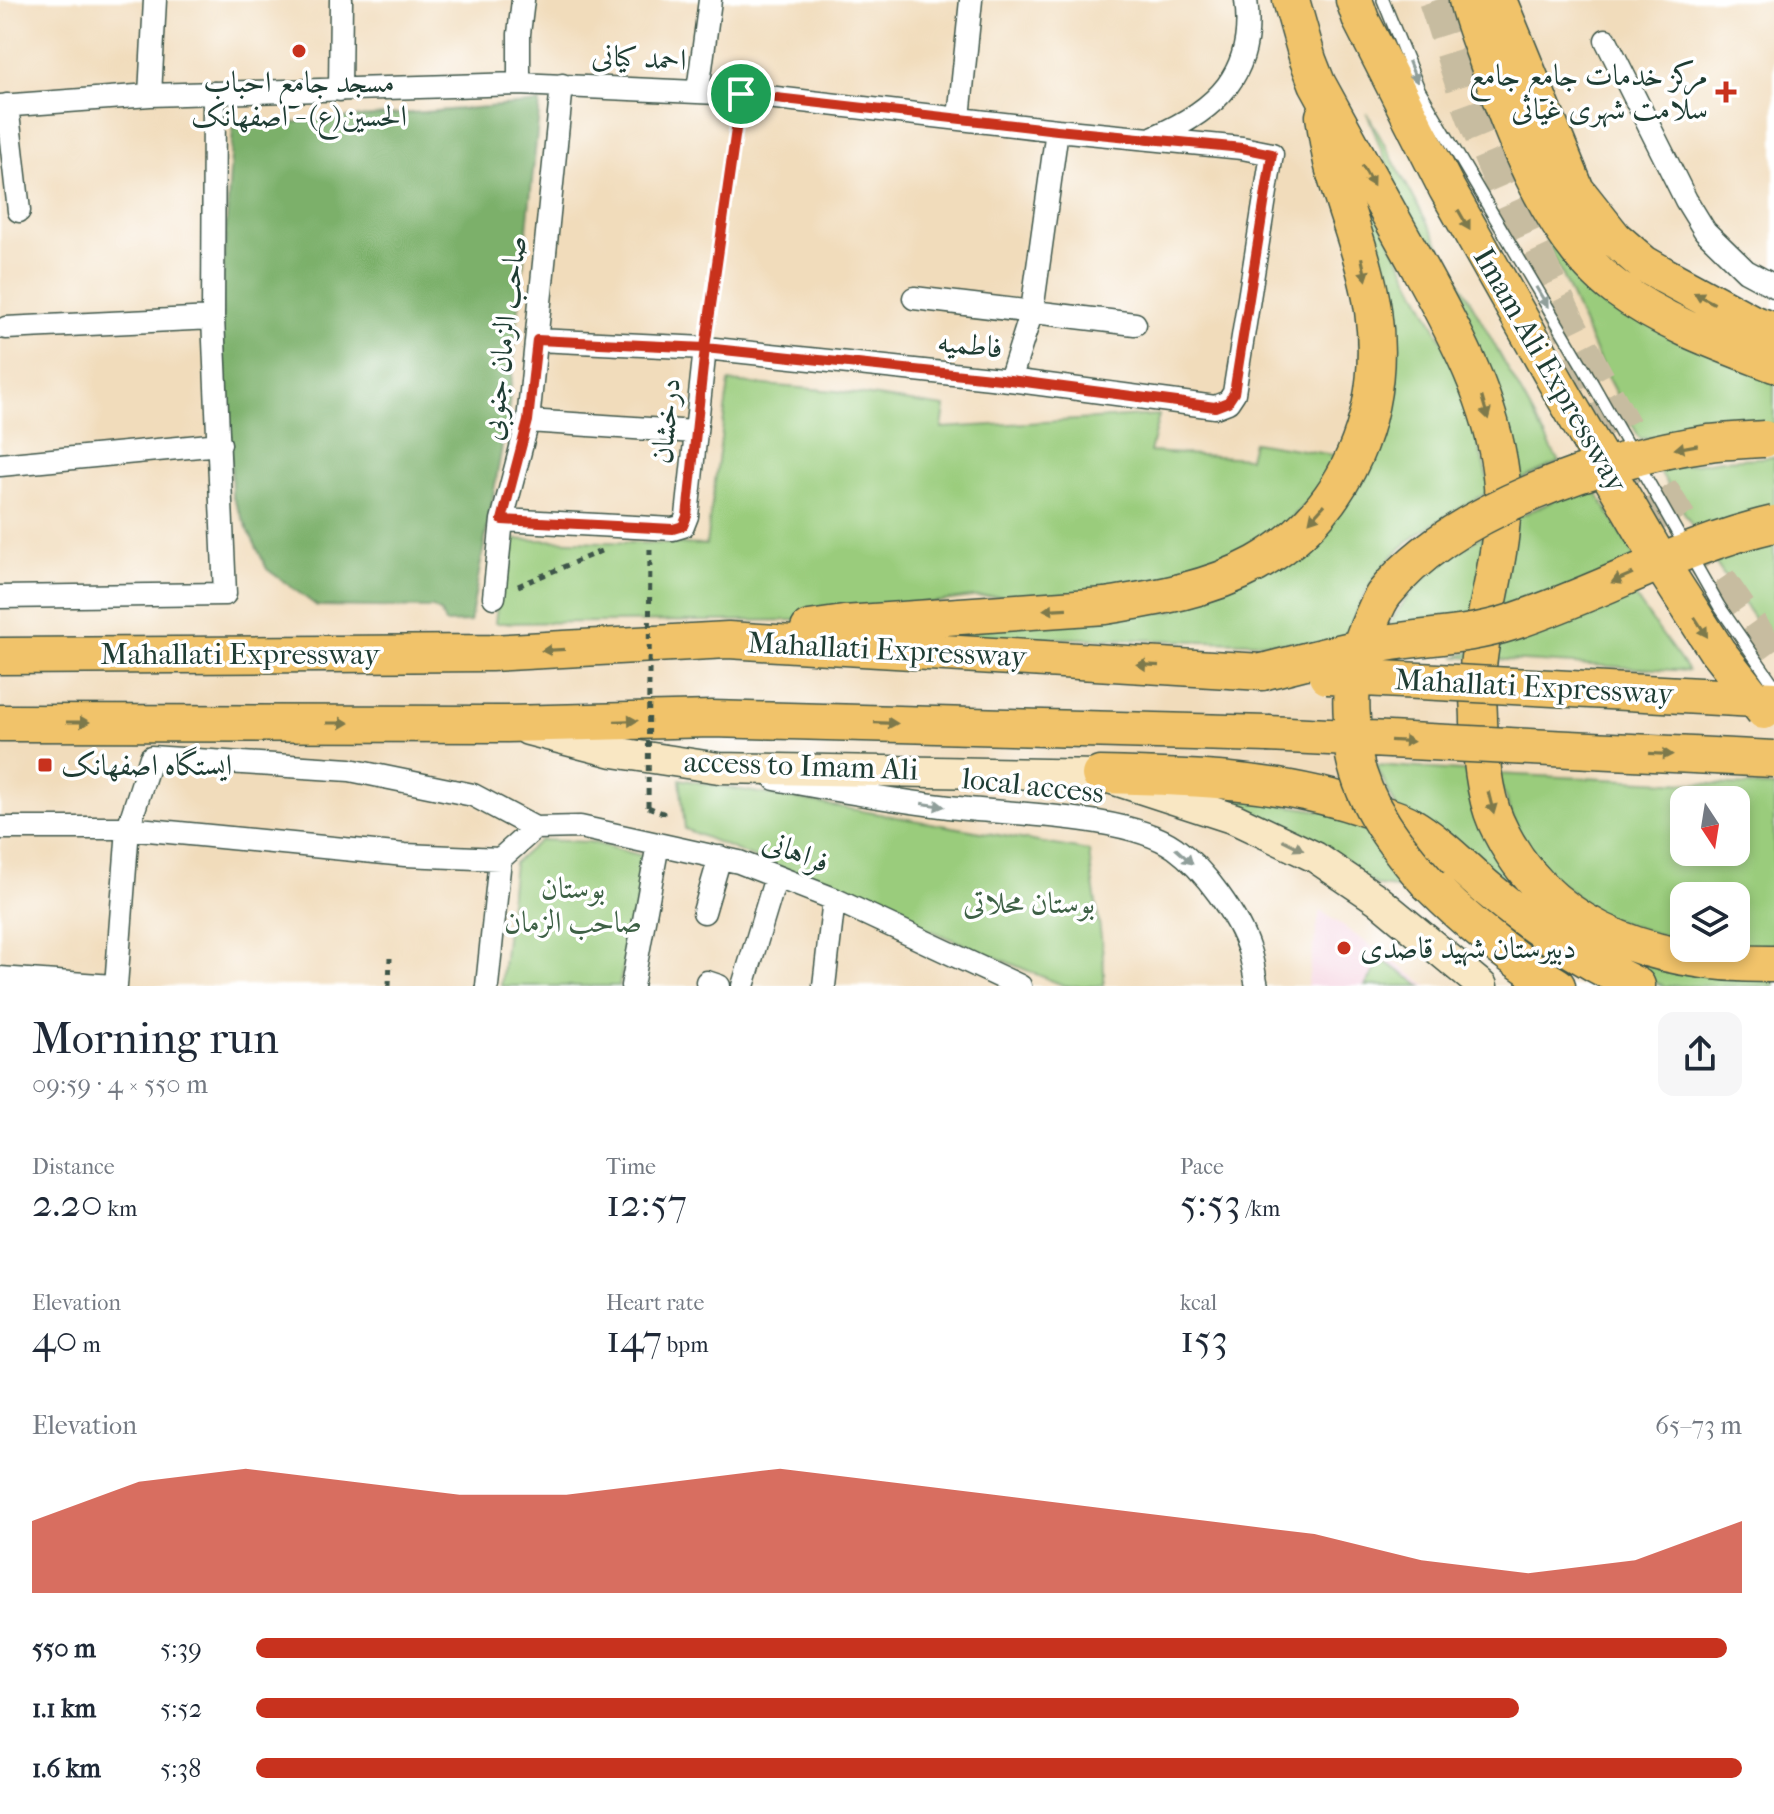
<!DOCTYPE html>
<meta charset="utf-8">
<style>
body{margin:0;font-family:"IM FELL French Canon",Amiri,serif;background:#f6f6f7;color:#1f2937;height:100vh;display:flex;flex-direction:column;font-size:30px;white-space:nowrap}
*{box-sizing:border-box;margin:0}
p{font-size:26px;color:#747a83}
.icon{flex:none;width:44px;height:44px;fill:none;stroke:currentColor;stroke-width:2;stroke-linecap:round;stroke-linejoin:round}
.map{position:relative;height:986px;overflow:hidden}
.side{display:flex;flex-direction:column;background:#fff;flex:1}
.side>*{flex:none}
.needle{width:52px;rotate:168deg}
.buttons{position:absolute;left:1670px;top:786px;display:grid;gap:16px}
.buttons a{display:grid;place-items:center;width:80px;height:80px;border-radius:16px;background:#fff;box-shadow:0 4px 12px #0003;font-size:40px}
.pin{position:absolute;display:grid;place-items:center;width:68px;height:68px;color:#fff;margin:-34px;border:4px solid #fff;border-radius:50%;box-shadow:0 2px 8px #0007}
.round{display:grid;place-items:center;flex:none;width:84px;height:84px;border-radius:16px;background:#f6f6f7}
.overview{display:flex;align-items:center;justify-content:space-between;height:136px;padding:0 32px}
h1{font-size:44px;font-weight:600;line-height:60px}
.figures{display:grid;grid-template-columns:repeat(3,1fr);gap:12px;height:136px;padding:8px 32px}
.figures div{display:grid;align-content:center}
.figures b{font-size:40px;font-weight:600}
.figures small{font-size:22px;font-weight:400}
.figures p{font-size:22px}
.chart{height:224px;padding:16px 32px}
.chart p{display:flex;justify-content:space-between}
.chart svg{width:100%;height:144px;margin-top:8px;fill:#c8321e;opacity:.7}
ul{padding:0 32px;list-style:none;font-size:26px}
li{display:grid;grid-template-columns:128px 96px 1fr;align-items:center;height:60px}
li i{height:20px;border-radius:10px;background:#c8321e}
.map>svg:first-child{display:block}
.built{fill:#f4cfdd}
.green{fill:#9acc7b;stroke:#5c8458;stroke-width:2;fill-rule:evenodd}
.forest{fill:#7bb06b;stroke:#4d7650;stroke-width:2}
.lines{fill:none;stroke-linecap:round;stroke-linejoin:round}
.trunk-tunnel{stroke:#c7bca0;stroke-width:36;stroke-dasharray:36 18;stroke-linecap:butt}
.service-casing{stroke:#3e5548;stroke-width:14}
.minor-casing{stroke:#3e5548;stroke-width:25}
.secondary-casing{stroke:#3e5548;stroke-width:33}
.trunk-casing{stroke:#3e5548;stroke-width:39}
.path{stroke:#3e5548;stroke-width:5;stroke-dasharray:6 6;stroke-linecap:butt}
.service{stroke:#fff;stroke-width:11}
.minor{stroke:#fff;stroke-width:22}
.secondary{stroke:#f9e7c3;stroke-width:30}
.trunk{stroke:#f1c36a;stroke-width:36}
.service-bridge-casing{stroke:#3e5548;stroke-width:14;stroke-linecap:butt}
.trunk-bridge-casing{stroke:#3e5548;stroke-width:39;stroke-linecap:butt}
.path-bridge{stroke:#3e5548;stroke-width:5;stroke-dasharray:6 6;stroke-linecap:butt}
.service-bridge{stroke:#fff;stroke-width:11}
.trunk-bridge{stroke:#f1c36a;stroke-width:36}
.oneway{fill:#8f9e9a}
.oneway2{fill:#7d794c}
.oneway3{fill:#8c927c}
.route-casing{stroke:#fff;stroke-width:16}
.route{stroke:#c8321e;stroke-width:10}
.poi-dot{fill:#c8321e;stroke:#fff;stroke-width:3}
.labels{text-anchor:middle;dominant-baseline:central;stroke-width:7;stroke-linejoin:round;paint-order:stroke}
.street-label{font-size:30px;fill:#1f3d34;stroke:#fff}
.poi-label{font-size:30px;fill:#1f3d34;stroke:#fff;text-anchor:start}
.park-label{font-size:30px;fill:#3e6146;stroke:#fff}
</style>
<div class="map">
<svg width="1774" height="986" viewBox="0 0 1774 986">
<rect width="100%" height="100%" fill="#fff"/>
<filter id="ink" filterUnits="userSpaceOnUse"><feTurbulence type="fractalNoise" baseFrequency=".0125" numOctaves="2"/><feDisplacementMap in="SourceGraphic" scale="16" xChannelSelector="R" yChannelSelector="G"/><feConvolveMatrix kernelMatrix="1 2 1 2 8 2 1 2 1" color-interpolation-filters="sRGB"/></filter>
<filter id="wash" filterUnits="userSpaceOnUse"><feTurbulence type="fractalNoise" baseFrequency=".006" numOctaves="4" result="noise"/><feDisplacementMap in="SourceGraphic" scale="32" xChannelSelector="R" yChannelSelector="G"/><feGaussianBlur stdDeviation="1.8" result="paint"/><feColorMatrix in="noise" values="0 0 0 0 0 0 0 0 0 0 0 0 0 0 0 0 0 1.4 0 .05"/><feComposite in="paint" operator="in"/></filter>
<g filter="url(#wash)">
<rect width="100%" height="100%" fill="#f1dcbb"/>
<path class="built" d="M1320 910 1428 986H1307Z"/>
<path class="green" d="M1367 113 1559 462 1509 485Z
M1348 159 1459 373 1491 491C1447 515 1394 541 1369 587 1358 605 1351 625 1342 644L831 633 1173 611 1369 460Z
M1531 205 1588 278 1774 376V424L1640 439 1604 371Z
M729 382 836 391 945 407 942 428 1159 415 1150 452 1249 458 1253 442 1340 456 1316 493 1275 534 1210 570 1079 594 972 597 805 620 495 623 505 539 706 545Z
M1774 457V511L1696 532 1658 469 1722 460Z
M1591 484 1637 559 1559 593 1498 607 1511 520Z
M1487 533 1476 620 1383 636C1410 584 1438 564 1487 533Z
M1774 535V647L1709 554Z
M1633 594 1688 671 1455 657C1516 640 1574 619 1633 594Z
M1376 765 1475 772 1536 895 1774 972V986H1664L1628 971 1400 815Z
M1496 774 1774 787V954L1736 948V896H1684V948L1611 926 1527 854ZM1684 800H1736V852H1684Z
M680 779 1089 851C1093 896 1105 941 1104 986H1065L685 829Z
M1174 789 1364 817 1417 890 1379 886Z
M540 840 590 842 647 857 619 986H501L514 863Z
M1382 960 1422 986H1365Z"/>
<path class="forest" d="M540 103 508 414 470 622 445 623 441 613 433 608 317 606 267 569 232 496 230 428H222V291L233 127Z"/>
</g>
<g filter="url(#ink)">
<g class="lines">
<path class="trunk-tunnel" d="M1436 0C1451 44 1463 89 1481 132 1557 318 1654 498 1774 659"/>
<defs>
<path id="service" d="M1383 0 1419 89 1586 372"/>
<path id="minor" d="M1606 40 1686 200 1705 231 1746 271 1774 286
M519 84V34L523 0
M340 90 341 0
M698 91 710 0
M150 95 155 0
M7 105 19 211
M0 106 150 95 519 84 741 94 1057 130 1242 148 1272 154 1234 393 1228 402 1215 407 1010 380 705 348 537 340
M959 118 971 0
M1154 137C1217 110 1256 73 1246 0
M914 298 1135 324
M6 328 213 318
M1010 380 1032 311 1057 130
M528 421 695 432
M0 465 220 444
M502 520 673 529 683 526 687 516 705 348
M0 597 225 594 213 318 214 93
M494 597 502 520 528 421 562 85
M775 779C833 790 891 800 949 807 1009 815 1127 814 1175 848 1204 869 1238 916 1249 950 1253 962 1254 974 1257 986
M0 828H128L405 855 500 859
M500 859 535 828 580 827 739 862 834 899 1020 986
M704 912 720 857
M0 978 113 986
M707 982 719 986
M116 986 128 828 151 757 350 770 473 795 535 828
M487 986 500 859
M632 986 658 844
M743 986 776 877
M824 986 834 899"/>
<path id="secondary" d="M528 730 613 752 719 768 1100 775 1235 819 1315 857 1377 899 1482 986"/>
<path id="trunk" d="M1291 0 1308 60 1317 83C1348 140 1379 196 1411 253 1449 323 1491 393 1501 475 1509 540 1484 603 1478 667 1476 684 1479 703 1479 721 1481 754 1483 792 1496 822 1547 934 1660 965 1774 964
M1354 0 1361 20 1447 189 1561 391
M1467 0C1472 22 1481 43 1488 63 1513 137 1552 240 1616 288 1663 323 1719 343 1774 364
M1498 0 1576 190 1614 238 1644 264 1665 276 1752 323 1774 331
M809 629 844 624 1105 606C1157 598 1210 589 1256 564 1348 512 1387 412 1373 310 1366 262 1347 217 1334 170 1329 153 1327 134 1324 116
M0 656 491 653 728 640 1262 672
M0 723 507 724 712 719 1268 734
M1100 775C1191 777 1283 779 1370 810 1383 815 1398 818 1410 825 1439 842 1463 868 1489 890 1534 928 1584 960 1637 986
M1430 885C1469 924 1510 958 1557 986"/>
</defs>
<use href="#service" class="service-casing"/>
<use href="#minor" class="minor-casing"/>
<use href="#secondary" class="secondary-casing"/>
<use href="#trunk" class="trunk-casing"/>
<path class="path" d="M708 327 738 115
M518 586 601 551
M648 807 663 813 662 820
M389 986 390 958"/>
<use href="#service" class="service"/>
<use href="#minor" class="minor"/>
<use href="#secondary" class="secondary"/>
<use href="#trunk" class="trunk"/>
<defs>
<path id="service-bridge" d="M1586 372 1719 606 1774 685"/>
<path id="trunk-bridge" d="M1561 391 1667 573 1717 651 1764 711
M1262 672C1303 662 1344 650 1386 643 1429 636 1470 636 1512 622 1601 593 1682 545 1774 524
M1327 676 1774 700
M1268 734 1774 759
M1430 885C1397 848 1364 806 1354 756 1352 744 1353 731 1352 719 1349 681 1355 655 1371 620 1375 611 1379 600 1385 593 1450 510 1607 457 1709 443 1727 441 1746 440 1764 439"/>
</defs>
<use href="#service-bridge" class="service-bridge-casing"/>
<use href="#trunk-bridge" class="trunk-bridge-casing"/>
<path class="path-bridge" d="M648 807 650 546"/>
<use href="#service-bridge" class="service-bridge"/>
<use href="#trunk-bridge" class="trunk-bridge"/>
</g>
<defs><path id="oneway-solid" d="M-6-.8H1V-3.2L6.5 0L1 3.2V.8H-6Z" transform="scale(2)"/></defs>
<g class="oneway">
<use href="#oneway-solid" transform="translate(1413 72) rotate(68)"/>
<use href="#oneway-solid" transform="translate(1542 297) rotate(59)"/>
<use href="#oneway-solid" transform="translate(933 805) rotate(8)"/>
<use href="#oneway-solid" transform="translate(1184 856) rotate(42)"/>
</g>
<g class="oneway2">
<use href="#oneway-solid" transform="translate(1368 176) rotate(61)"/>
<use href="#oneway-solid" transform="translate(1464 220) rotate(60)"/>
<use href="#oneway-solid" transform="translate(1364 269) rotate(78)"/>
<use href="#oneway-solid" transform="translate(1704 298) rotate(-152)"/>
<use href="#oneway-solid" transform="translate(1485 408) rotate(74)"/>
<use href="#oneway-solid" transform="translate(1686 447) rotate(170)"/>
<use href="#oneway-solid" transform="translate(1317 513) rotate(132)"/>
<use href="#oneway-solid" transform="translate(1622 578) rotate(156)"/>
<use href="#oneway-solid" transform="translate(1055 609) rotate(177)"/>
<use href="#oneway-solid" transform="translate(1701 627) rotate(57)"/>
<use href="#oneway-solid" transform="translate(553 650) rotate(177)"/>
<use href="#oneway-solid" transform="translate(1148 665) rotate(-177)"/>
<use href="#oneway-solid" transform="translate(626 721) rotate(-2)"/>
<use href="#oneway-solid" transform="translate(78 722)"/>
<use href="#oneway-solid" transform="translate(338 723)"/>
<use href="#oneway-solid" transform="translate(886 723) rotate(2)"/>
<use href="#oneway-solid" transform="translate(1402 741) rotate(3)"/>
<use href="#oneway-solid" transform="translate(1661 754) rotate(3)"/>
<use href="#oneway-solid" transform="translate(1491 803) rotate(76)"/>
</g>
<use class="oneway3" href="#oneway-solid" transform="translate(1293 845) rotate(27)"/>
</g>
<g class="lines" filter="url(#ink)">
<defs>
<path id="route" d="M741 94 705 348 537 340 528 421 502 520 673 529 683 526 687 516 705 348 1010 380 1215 407 1228 402 1234 393 1272 154 1242 148 1057 130 741 94"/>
</defs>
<use href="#route" class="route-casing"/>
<use href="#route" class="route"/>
</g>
<g class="poi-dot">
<circle cx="299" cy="51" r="8"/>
<path d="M1722 80h8v8h8v8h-8v8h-8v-8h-8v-8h8z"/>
<rect x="37" y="757" width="16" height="16" rx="4"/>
<circle cx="1344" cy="948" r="8"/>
</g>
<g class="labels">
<g class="street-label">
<text transform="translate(639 58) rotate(3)">احمد کیانی</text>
<text transform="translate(504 338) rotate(-83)">صاحب الزمان جنوبی</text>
<text transform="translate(970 345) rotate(6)">فاطمیه</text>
<text transform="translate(1550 370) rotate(60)">Imam Ali Expressway</text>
<text transform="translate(666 421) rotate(-84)">درخشان</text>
<text transform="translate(887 650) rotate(3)">Mahallati Expressway</text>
<text x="240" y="654">Mahallati Expressway</text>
<text transform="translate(1534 687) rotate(3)">Mahallati Expressway</text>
<text transform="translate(801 766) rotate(2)">access to Imam Ali</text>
<text transform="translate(1033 786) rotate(6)">local access</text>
<text transform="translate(796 852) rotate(21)">فراهانی</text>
</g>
<g class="poi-label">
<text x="1708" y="75" text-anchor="end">مرکز خدمات جامع جامع<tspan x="1708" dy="34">سلامت شهری غیاثی</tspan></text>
<text x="299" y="82" text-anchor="middle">مسجد جامع احباب<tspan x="299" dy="34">الحسین(ع) - اصفهانک</tspan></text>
<text x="61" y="765">ایستگاه اصفهانک</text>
<text x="1360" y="948">دبیرستان شهید قاصدی</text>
</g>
<g class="park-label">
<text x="573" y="888">بوستان<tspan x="573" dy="34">صاحب الزمان</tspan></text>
<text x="1029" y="903">بوستان محلاتی</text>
</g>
</g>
</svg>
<div class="buttons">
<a><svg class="needle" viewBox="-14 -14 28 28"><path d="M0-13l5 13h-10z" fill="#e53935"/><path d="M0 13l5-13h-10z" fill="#747a83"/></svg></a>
<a><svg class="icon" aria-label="layers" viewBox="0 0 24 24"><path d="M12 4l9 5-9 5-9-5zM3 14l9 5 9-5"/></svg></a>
</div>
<div class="pin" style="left:741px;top:94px;background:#1e9e55"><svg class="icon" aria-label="arrive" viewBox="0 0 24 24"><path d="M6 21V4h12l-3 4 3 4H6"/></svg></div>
</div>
<section class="side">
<div class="overview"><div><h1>Morning run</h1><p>09:59 · 4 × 550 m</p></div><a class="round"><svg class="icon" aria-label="share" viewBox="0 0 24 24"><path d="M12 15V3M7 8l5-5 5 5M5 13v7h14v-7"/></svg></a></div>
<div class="figures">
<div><p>Distance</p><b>2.20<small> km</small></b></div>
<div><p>Time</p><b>12:57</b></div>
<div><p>Pace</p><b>5:53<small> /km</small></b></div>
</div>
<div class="figures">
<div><p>Elevation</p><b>40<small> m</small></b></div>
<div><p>Heart rate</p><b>147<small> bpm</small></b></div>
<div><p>kcal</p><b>153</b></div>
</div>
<div class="chart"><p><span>Elevation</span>65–73 m</p>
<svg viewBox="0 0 160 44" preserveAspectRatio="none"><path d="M0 44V22L10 10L20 6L30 10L40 14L50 14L60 10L70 6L80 10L90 14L100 18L110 22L120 26L130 34L140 38L150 34L160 22V44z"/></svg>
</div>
<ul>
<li><b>550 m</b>5:39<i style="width:99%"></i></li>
<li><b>1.1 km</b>5:52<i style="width:85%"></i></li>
<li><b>1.6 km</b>5:38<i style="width:100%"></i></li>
</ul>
</section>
